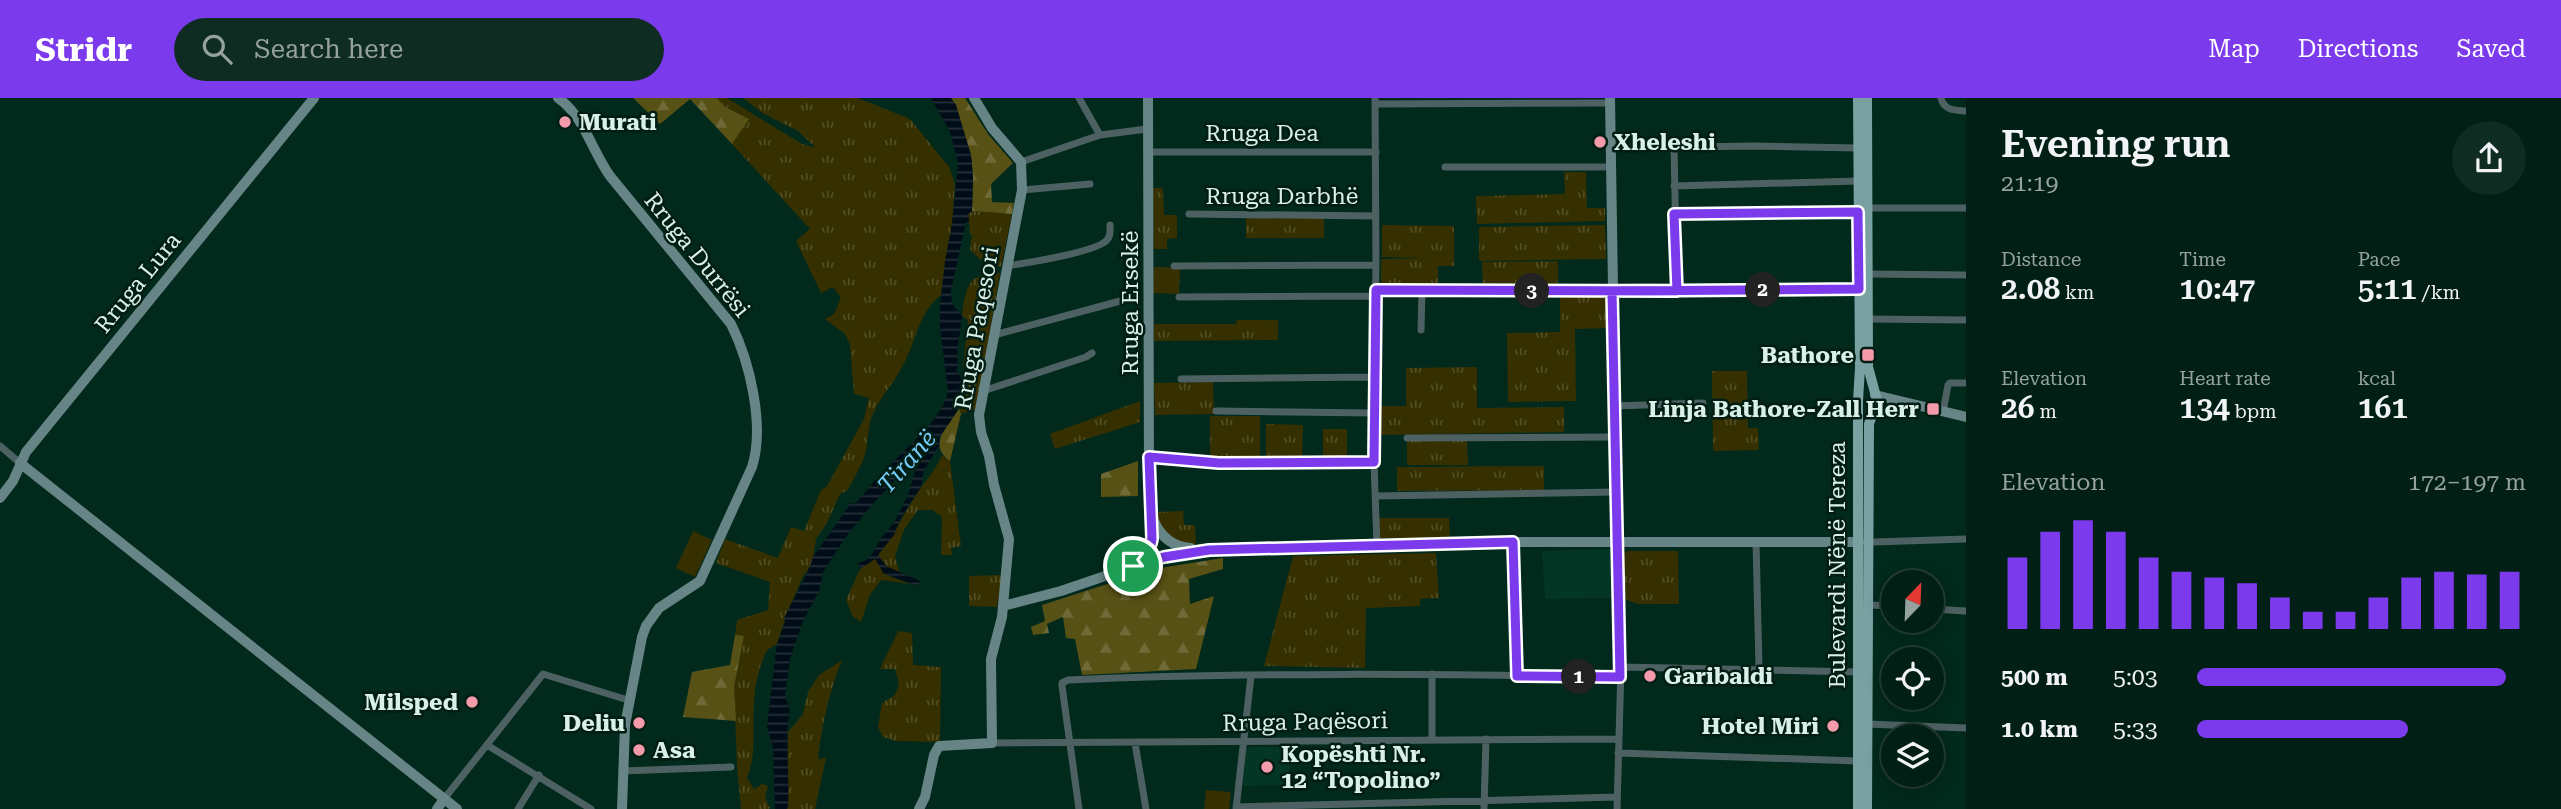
<!DOCTYPE html>
<meta charset="utf-8">
<style>
body{margin:0;font-family:"Roboto Serif",serif;background:#0f2c22;color:#f1f3f6;height:100vh;display:flex;flex-direction:column;font-size:26px;white-space:nowrap}
*{box-sizing:border-box;margin:0}
p{font-size:23px;color:#96a2a0}
.icon{flex:none;width:38px;height:38px;fill:none;stroke:currentColor;stroke-width:2;stroke-linecap:round;stroke-linejoin:round}
.map{position:relative;flex:1;overflow:hidden}
.drawer{display:flex;flex-direction:column;background:#011f15;width:595px}
.drawer>*{flex:none}
.needle{width:46px;rotate:23deg}
.tools{position:absolute;left:1881px;top:472px;display:grid;gap:14px}
.tools a{display:grid;place-items:center;width:63px;height:63px;border-radius:50%;background:#011f15;box-shadow:0 4px 18px #0003,0 0 0 2px #233d34;font-size:35px}
.pin{position:absolute;display:grid;place-items:center;width:60px;height:60px;color:#fff;margin:-30px;border:4px solid #fff;border-radius:50%;box-shadow:0 2px 7px #0007}
.km{position:absolute;width:35px;height:35px;margin:-18px;border-radius:50%;background:#222;color:#fff;font-size:19px;line-height:35px;text-align:center}
.round{display:grid;place-items:center;flex:none;width:74px;height:74px;border-radius:37px;background:#0f2c22}
.summary{display:flex;align-items:center;justify-content:space-between;height:119px;padding:0 35px}
h1{font-size:38px;font-weight:600;line-height:52px}
.figures{display:grid;grid-template-columns:repeat(3,1fr);gap:10px;height:119px;padding:7px 35px}
.figures div{display:grid;align-content:center}
.figures b{font-size:30px;font-weight:600}
.figures small{font-size:19px;font-weight:400}
.figures p{font-size:19px}
.chart{height:196px;padding:14px 35px}
.chart p{display:flex;justify-content:space-between}
.chart svg{width:100%;height:126px;margin-top:7px;stroke:#7c3aed;stroke-width:6}
ul{padding:0 35px;list-style:none;font-size:23px}
li{display:grid;grid-template-columns:112px 84px 1fr;align-items:center;height:52px}
li i{height:18px;border-radius:9px;background:#7c3aed}
header{display:flex;align-items:center;gap:42px;box-sizing:border-box;height:98px;padding:0 35px;background:#7c3aed;color:#fff}
header strong{font-size:33px}
nav{display:flex;gap:38px;margin-inline-start:auto;font-size:24px}
.search{width:490px;height:63px;background:#0f2c22;display:flex;align-items:center;gap:18px;box-sizing:border-box;padding:0 24px;border-radius:38px;color:#96a2a0;font-size:26px}
main{display:flex;flex:1;min-height:0}
.map>svg:first-child{display:block}
.built{fill:#043626}
.grass{fill:url(#grass-tufts)}
.forest{fill:url(#forest-firs)}
.park{fill:#363000}
.water{fill:url(#water-rules)}
.lines{fill:none;stroke-linecap:round;stroke-linejoin:round}
.street{stroke:#4e6162;stroke-width:7}
.secondary{stroke:#678586;stroke-width:10}
.primary{stroke:#7aa1a2;stroke-width:10}
.route-casing{stroke:#fff;stroke-width:14}
.route{stroke:#7c3aed;stroke-width:9}
.poi-dot{fill:#f39aab;stroke:#021e14;stroke-width:2.5}
.labels{text-anchor:middle;dominant-baseline:central;stroke-width:5;stroke-linejoin:round;paint-order:stroke}
.poi-label{font-size:23px;font-weight:bold;fill:#daefe5;stroke:#021e14;text-anchor:start}
.street-label{font-size:23px;fill:#daefe5;stroke:#021e14}
.water-label{font-size:24px;font-style:italic;fill:#74cbf5;stroke:#021e14}
</style>
<header>
<strong>Stridr</strong>
<div class="search"><svg class="icon" aria-label="search" viewBox="0 0 24 24"><circle cx="10" cy="10" r="6"/><path d="M15 15l6 6"/></svg>Search here</div>
<nav><a>Map</a><a>Directions</a><a>Saved</a></nav>
</header>
<main>
<div class="map">
<svg width="1966" height="711" viewBox="0 0 1966 711">
<defs>
<pattern id="grass-tufts" width="24" height="20" patternUnits="userSpaceOnUse" patternTransform="scale(1.75)"><rect width="24" height="20" fill="#363000"/><path d="M3 7l-1-3M5 7V3M7 7l1-3M15 17l-1-3M17 17v-4M19 17l1-3" fill="none" stroke="#524e25"/></pattern>
<pattern id="forest-firs" width="22" height="20" patternUnits="userSpaceOnUse" patternTransform="scale(1.75)"><rect width="22" height="20" fill="#585115"/><path d="M5 1l3.5 6h-7zM16 11l3.5 6h-7z" fill="#6f6a37"/></pattern>
<pattern id="water-rules" width="6" height="5" patternUnits="userSpaceOnUse" patternTransform="scale(1.75)"><rect width="6" height="5" fill="#000c17"/><path d="M0 2.5h6" fill="none" stroke="#253039"/></pattern>
</defs>
<rect width="100%" height="100%" fill="#01291c"/>
<path class="built" d="M1612 451 1614 500 1545 501 1542 453Z
M1250 649H1288L1291 686 1243 688 1246 652Z"/>
<path class="grass" d="M717 0H727L802 46 816 50 798 33 764 16 743 0H858L910 21 949 69 955 86 952 126 941 197C918 215 916 245 902 269 893 287 878 301 871 321 868 332 868 343 866 353 862 367 854 381 847 393L840 396 827 425 816 441 812 468 803 478 785 521 777 546 767 552C759 569 755 586 754 605 752 630 757 657 747 680L754 691 762 686 768 688 765 700 770 710 768 711H741L737 668 734 589 744 538 735 537 737 522 768 512 770 484 716 465 725 441 778 460 791 429 804 433 821 392 827 388 864 321 869 300 854 296 850 247 845 236 825 221 834 216 841 200 833 189 821 195 796 143 810 131 732 46 748 21 725 9Z
M1564 74H1586L1587 110H1605V123L1477 126 1476 98 1565 96Z
M1153 90H1163L1164 117H1177V140L1167 141V151H1154Z
M972 113 1012 116 1001 169 981 162 970 152 972 137 970 136 968 116Z
M1246 119H1324V140H1246Z
M1382 127 1454 128V168H1438V188H1381V161L1427 160 1382 159Z
M1605 127 1606 161 1479 163V129Z
M1558 163V188L1483 189 1482 164Z
M1154 169 1180 170 1179 196 1153 195Z
M1000 175 976 311 961 316 959 311 967 294 969 275 963 268 968 222 962 218C966 189 967 175 1000 175Z
M1609 195 1610 230 1575 231 1576 303 1508 304 1507 235 1560 234V196Z
M1237 222H1278V242L1154 243V226H1236Z
M1477 269V310L1564 309V334L1379 337V308H1406V270Z
M1712 273H1747L1748 330H1758L1759 352 1713 353Z
M1213 284 1214 316 1155 317 1154 285Z
M1140 303V324L1055 351 1050 336Z
M1210 318H1260V362H1210Z
M1266 326 1303 327 1302 362 1266 361Z
M1323 331H1347V361H1323Z
M1467 342 1468 367H1407V343Z
M942 357 950 363 961 448 951 450 952 457H941L942 419 932 412H918L904 432 895 458 900 476 886 468 878 457C893 439 902 419 914 400 923 385 935 374 942 357Z
M1544 368V392L1397 393V369Z
M1183 413 1184 427H1195L1196 446C1175 445 1160 435 1157 414Z
M1379 420H1449L1450 440H1379Z
M1627 453H1678L1679 506H1637L1624 501V456Z
M1436 455 1439 500 1420 501V508L1366 510 1365 570 1264 568 1293 458Z
M875 460 884 476 910 486 881 482 870 497 861 524 853 519 846 502 860 471Z
M1002 477 997 509 969 508V478Z
M898 533 912 535 913 567 941 569 940 644 896 643 883 639 878 629 882 605 895 597 899 585 895 571H880Z
M842 562C829 594 822 626 818 661L826 660 815 711H787L788 634 803 616 808 594 819 577Z"/>
<path class="forest" d="M633 0H717L725 9 749 21 732 46 690 1 660 26Z
M951 0H965L988 36 1013 65 991 86 992 104 1014 105 1012 116 972 113 973 79 971 57Z
M959 311 961 316 950 363C927 346 947 329 959 311Z
M1138 363V398L1101 399V376Z
M1223 460V471L1189 481 1190 506 1214 498 1196 571 1082 577 1075 541 1066 540 1063 519 1047 526 1049 535 1033 537 1031 529 1045 523 1042 507 1154 471Z
M735 537 744 538 734 589 736 623 683 619 692 574 730 567Z"/>
<path class="park" d="M693 433 712 442 695 479 676 470Z
M1206 692 1231 694 1229 711H1204Z"/>
<path class="water" d="M931 0H951L956 7 971 57 973 79 972 113 968 116 969 124H966L951 193 952 206 962 218C961 235 955 251 958 268L956 272C974 295 953 320 939 340L940 346 924 372 921 389 900 421 894 437 878 457 886 468 920 483 918 488 884 476 875 461 860 471 858 465 865 463 872 456 881 440 894 425 908 397 915 373 927 354 897 380 871 408 845 440 823 474 819 493 803 523 790 561 785 597 790 612C784 638 790 678 788 708L787 711H775L773 650 767 629 777 546 785 524 784 520C793 501 807 478 813 459L851 405H856C864 396 872 385 881 376 900 355 944 321 948 293L940 230V207L945 163 952 126 958 65 950 34Z"/>
<g class="lines">
<path class="street" d="M1079 0 1100 37
M1375 0 1376 167 1373 339 1377 447
M1941 0C1944 13 1955 12 1966 13
M1375 6 1610 5
M1674 49 1677 193
M1611 50 1755 48 1858 50
M1148 54H1376
M1021 64 1100 37 1147 31
M1445 69H1611
M1674 88 1858 83
M1022 92 1090 86
M1868 110H1966
M1189 116 1376 118
M1674 116 1859 114
M1007 168C1026 165 1094 154 1106 143 1111 139 1110 133 1110 127
M1174 168 1376 167
M1868 176 1966 177
M1376 192 1859 191
M1179 199 1376 198
M1868 221 1966 222
M1421 232 1422 193
M994 237 1124 202
M1181 281 1374 279
M983 293 1086 259 1092 255
M1614 308 1703 305
M1216 313 1373 315
M1943 314 1948 287 1950 285H1966
M1407 340 1615 339
M0 348 20 365
M1149 359 1219 365 1374 364
M1376 398 1617 394
M1756 443 1759 571
M1513 444 1517 577
M1874 444 1966 441
M1868 507 1894 508
M1932 511 1966 513
M1621 569 1858 574
M1867 626 1966 630
M1432 642V576
M992 645 1618 641
M1135 645 1146 711
M487 647 591 711
M1618 655 1858 663
M622 673 731 669
M444 701 543 576 628 602
M1236 709 1617 699
M518 711 539 677
M1079 711 1062 588V585L1068 582C1252 574 1436 576 1620 579
M1236 711 1251 578
M1484 711 1486 641
M1617 711 1621 569 1617 444"/>
<path class="secondary" d="M558 0C584 18 592 53 610 78L731 226C750 264 765 328 752 369L700 483 659 510 646 528 642 539 625 627 622 711
M1610 0 1617 444
M1875 297 1966 319
M20 365 457 711
M0 400 13 383 26 354 314 0
M1153 421C1160 438 1172 449 1191 450
M1136 466 1151 449 1152 441 1149 385 1148 0
M1003 508 1061 493 1155 461 1209 452 1489 444H1859
M437 711 444 701
M919 711 925 699 934 657 939 648 992 645 991 561 1002 519 1009 441 994 387 989 358 981 334 979 317 1022 92 1021 64 992 30 974 0"/>
<path class="primary" d="M1867 0 1868 269 1877 302 1869 326 1867 711
M1858 711V303L1860 270 1858 0"/>
</g>
<g class="lines">
<defs>
<path id="route" d="M1133 468 1164 459 1209 452 1513 444 1517 578 1620 579 1612 193 1859 191 1858 114 1674 116 1677 193 1376 192 1374 364 1219 365 1149 359 1152 441C1150 454 1143 460 1133 468"/>
</defs>
<use href="#route" class="route-casing"/>
<use href="#route" class="route"/>
</g>
<g class="poi-dot">
<circle cx="565" cy="24" r="7"/>
<circle cx="1600" cy="44" r="7"/>
<rect x="1861" y="250" width="14" height="14" rx="3.5"/>
<rect x="1926" y="304" width="14" height="14" rx="3.5"/>
<circle cx="1650" cy="578" r="7"/>
<circle cx="472" cy="604" r="7"/>
<circle cx="639" cy="625" r="7"/>
<circle cx="1833" cy="628" r="7"/>
<circle cx="639" cy="652" r="7"/>
<circle cx="1267" cy="669" r="7"/>
</g>
<g class="labels">
<g class="poi-label">
<text x="579" y="24">Murati</text>
<text x="1614" y="44">Xheleshi</text>
<text x="1854" y="257" text-anchor="end">Bathore</text>
<text x="1919" y="311" text-anchor="end">Linja Bathore-Zall Herr</text>
<text x="1664" y="578">Garibaldi</text>
<text x="458" y="604" text-anchor="end">Milsped</text>
<text x="625" y="625" text-anchor="end">Deliu</text>
<text x="1819" y="628" text-anchor="end">Hotel Miri</text>
<text x="653" y="652">Asa</text>
<text x="1281" y="656">Kopështi Nr.<tspan x="1281" dy="26">12 “Topolino”</tspan></text>
</g>
<g class="street-label">
<text x="1262" y="35">Rruga Dea</text>
<text x="1282" y="98">Rruga Darbhë</text>
<text transform="translate(697 157) rotate(51)">Rruga Durrësi</text>
<text transform="translate(138 185) rotate(-51)">Rruga Lura</text>
<text transform="translate(1130 205) rotate(-90)">Rruga Ersekë</text>
<text transform="translate(977 230) rotate(-80)">Rruga Paqesori</text>
<text transform="translate(1837 467) rotate(-90)">Bulevardi Nënë Tereza</text>
<text transform="translate(1305 624) rotate(-1)">Rruga Paqësori</text>
</g>
<g class="water-label">
<text transform="translate(907 364) rotate(-49)">Tiranë</text>
</g>
</g>
</svg>
<div class="tools">
<a><svg class="needle" viewBox="-14 -14 28 28"><path d="M0-13l5 13h-10z" fill="#e53935"/><path d="M0 13l5-13h-10z" fill="#96a2a0"/></svg></a>
<a><svg class="icon" aria-label="locate" viewBox="0 0 24 24"><circle cx="12" cy="12" r="6"/><path d="M12 2v4M12 18v4M2 12h4M18 12h4"/></svg></a>
<a><svg class="icon" aria-label="layers" viewBox="0 0 24 24"><path d="M12 4l9 5-9 5-9-5zM3 14l9 5 9-5"/></svg></a>
</div>
<div class="pin" style="left:1133px;top:468px;background:#1e9e55"><svg class="icon" aria-label="arrive" viewBox="0 0 24 24"><path d="M6 21V4h12l-3 4 3 4H6"/></svg></div>
<b class="km" style="left:1579px;top:579px">1</b>
<b class="km" style="left:1763px;top:192px">2</b>
<b class="km" style="left:1532px;top:193px">3</b>
</div>
<section class="drawer">
<div class="summary"><div><h1>Evening run</h1><p>21:19</p></div><a class="round"><svg class="icon" aria-label="share" viewBox="0 0 24 24"><path d="M12 15V3M7 8l5-5 5 5M5 13v7h14v-7"/></svg></a></div>
<div class="figures">
<div><p>Distance</p><b>2.08<small> km</small></b></div>
<div><p>Time</p><b>10:47</b></div>
<div><p>Pace</p><b>5:11<small> /km</small></b></div>
</div>
<div class="figures">
<div><p>Elevation</p><b>26<small> m</small></b></div>
<div><p>Heart rate</p><b>134<small> bpm</small></b></div>
<div><p>kcal</p><b>161</b></div>
</div>
<div class="chart"><p><span>Elevation</span>172–197 m</p>
<svg viewBox="0 0 160 44" preserveAspectRatio="none"><path d="M5 44V19M15 44V10M25 44V6M35 44V10M45 44V19M55 44V24M65 44V26M75 44V28M85 44V33M95 44V38M105 44V38M115 44V33M125 44V26M135 44V24M145 44V25M155 44V24"/></svg>
</div>
<ul>
<li><b>500 m</b>5:03<i style="width:94%"></i></li>
<li><b>1.0 km</b>5:33<i style="width:64%"></i></li>
</ul>
</section>
</main>
